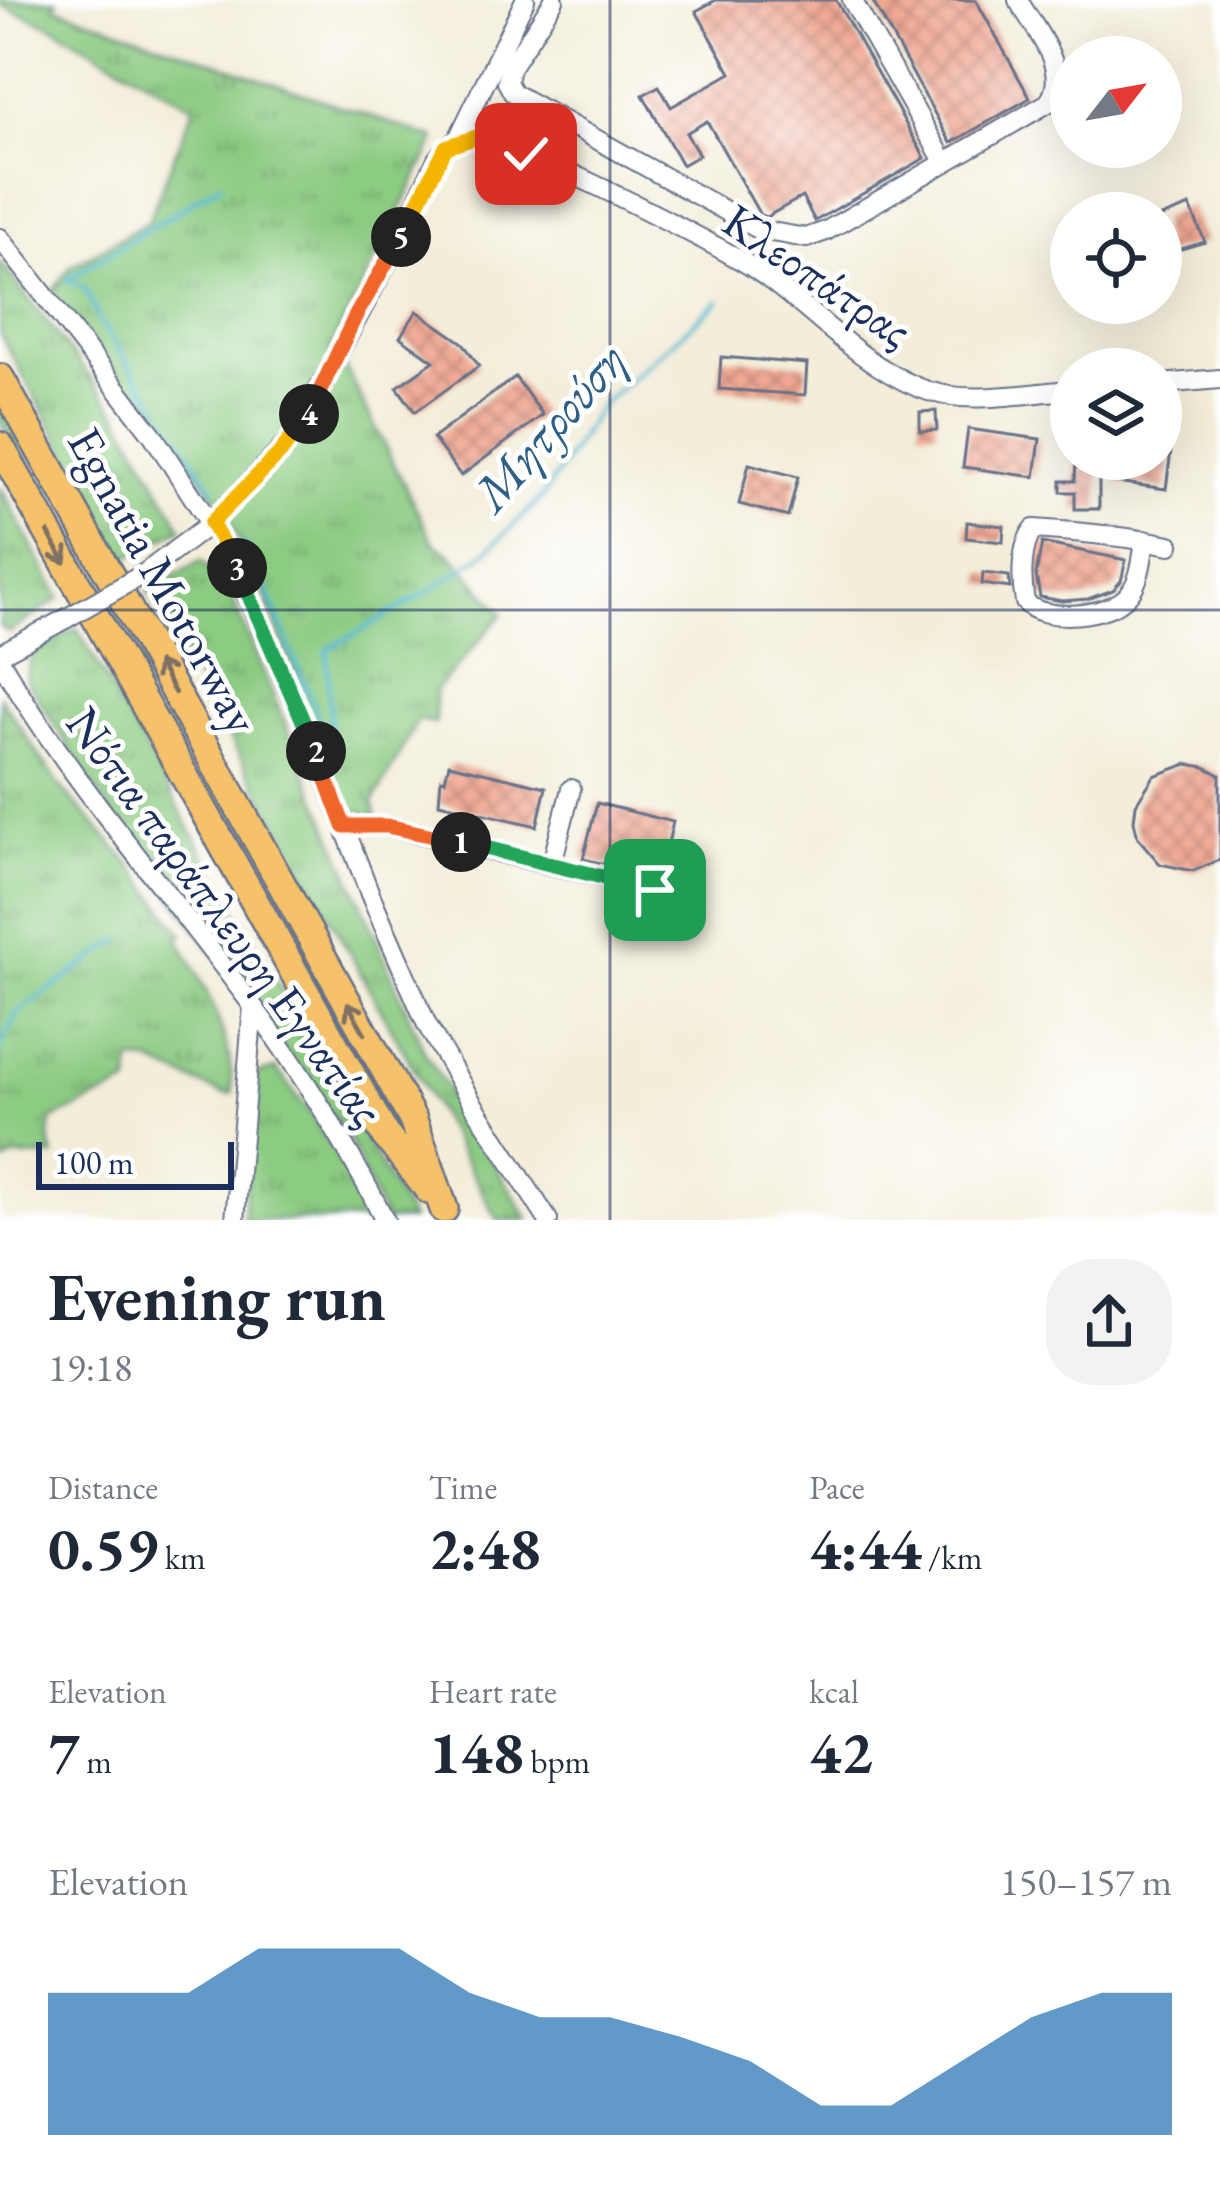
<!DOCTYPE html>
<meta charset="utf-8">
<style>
body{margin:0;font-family:"EB Garamond",serif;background:#f2f2f3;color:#1f2937;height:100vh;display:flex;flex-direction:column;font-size:45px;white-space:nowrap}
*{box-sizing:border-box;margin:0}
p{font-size:39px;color:#747a83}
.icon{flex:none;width:66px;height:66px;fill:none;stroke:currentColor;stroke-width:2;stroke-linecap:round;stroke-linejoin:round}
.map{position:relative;height:1220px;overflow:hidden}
.drawer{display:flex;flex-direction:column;background:#fff;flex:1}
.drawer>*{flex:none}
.needle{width:78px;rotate:59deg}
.fabs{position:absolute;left:1050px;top:36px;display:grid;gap:24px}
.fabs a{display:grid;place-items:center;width:132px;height:132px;border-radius:50%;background:#fff;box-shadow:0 12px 48px #0002;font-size:60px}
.scale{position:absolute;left:36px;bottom:30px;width:198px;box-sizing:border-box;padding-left:12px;border:6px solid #1b2f5e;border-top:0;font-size:33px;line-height:42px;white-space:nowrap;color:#1b2f5e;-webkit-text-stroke:9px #fff;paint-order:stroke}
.pin{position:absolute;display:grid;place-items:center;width:102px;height:102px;color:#fff;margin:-51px;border-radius:24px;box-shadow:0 6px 18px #0006}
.km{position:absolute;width:60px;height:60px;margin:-30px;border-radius:50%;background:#222;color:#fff;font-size:33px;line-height:60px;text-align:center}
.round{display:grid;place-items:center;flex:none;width:126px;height:126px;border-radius:48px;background:#f2f2f3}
.head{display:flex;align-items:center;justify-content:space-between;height:204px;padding:0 48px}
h1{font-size:66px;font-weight:700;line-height:90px}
.metrics{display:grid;grid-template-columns:repeat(3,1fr);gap:18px;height:204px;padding:12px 48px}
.metrics div{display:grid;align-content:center}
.metrics b{font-size:60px;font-weight:700}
.metrics small{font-size:33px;font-weight:400}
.metrics p{font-size:33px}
.chart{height:336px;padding:24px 48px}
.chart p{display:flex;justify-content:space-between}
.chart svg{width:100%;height:216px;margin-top:12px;fill:#1f6fb2;opacity:.7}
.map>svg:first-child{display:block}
.grass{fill:url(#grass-tufts);stroke:#547d70;stroke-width:3}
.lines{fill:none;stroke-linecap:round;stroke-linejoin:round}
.stream{stroke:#51b8d0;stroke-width:4.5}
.building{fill:url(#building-cross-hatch)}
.minor-casing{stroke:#677289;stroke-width:22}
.highway-casing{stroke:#677289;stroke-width:32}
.minor{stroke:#fff;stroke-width:18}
.highway{stroke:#f5c16b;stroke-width:27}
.minor-bridge-casing{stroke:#677289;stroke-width:22;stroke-linecap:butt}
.minor-bridge{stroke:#fff;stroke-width:18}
.oneway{stroke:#7d7164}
.split-1-casing{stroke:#fff;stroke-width:24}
.split-2-casing{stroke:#fff;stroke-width:24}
.split-3-casing{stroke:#fff;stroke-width:24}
.split-4-casing{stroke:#fff;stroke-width:24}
.split-5-casing{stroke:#fff;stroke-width:24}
.split-6-casing{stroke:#fff;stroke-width:24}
.split-1{stroke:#22a559;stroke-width:15}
.split-2{stroke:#f0652b;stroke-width:15}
.split-3{stroke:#22a559;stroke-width:15}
.split-4{stroke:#f5b400;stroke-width:15}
.split-5{stroke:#f0652b;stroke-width:15}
.split-6{stroke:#f5b400;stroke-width:15}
.grid{fill:none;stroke:#1b2f5e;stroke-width:3;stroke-opacity:0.55}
.labels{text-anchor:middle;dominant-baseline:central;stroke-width:10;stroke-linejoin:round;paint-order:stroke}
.street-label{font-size:48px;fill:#1b2f5e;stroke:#fff}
.water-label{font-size:51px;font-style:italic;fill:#2e5f86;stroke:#fff}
</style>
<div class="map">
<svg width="1220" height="1220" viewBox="0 0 1220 1220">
<defs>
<pattern id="grass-tufts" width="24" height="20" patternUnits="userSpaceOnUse" patternTransform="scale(3)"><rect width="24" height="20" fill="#8ccb82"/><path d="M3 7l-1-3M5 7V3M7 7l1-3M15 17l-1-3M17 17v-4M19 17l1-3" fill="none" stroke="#72a56e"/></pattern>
<pattern id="building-cross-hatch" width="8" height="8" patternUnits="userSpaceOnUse" patternTransform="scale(3)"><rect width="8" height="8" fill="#f1a893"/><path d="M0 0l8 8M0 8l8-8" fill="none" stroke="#c2897b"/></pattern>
</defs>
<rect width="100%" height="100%" fill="#fff"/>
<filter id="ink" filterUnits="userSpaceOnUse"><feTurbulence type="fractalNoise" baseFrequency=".00833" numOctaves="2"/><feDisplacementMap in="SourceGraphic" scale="24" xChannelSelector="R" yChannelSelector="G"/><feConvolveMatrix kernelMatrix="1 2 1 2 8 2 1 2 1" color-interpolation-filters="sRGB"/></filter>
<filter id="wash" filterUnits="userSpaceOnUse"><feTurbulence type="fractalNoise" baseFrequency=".004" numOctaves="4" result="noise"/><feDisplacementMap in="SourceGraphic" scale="48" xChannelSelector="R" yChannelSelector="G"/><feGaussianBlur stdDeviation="2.7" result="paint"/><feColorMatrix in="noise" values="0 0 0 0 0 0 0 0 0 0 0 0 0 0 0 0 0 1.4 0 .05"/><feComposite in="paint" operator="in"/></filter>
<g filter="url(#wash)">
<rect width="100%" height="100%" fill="#f3edd9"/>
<path class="grass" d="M0 0H57L55 7 436 139 330 350 346 369 433 542 453 556 503 614 435 691V724L418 719 373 803 377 818 343 806 256 573 218 500 51 292 71 267 148 222 194 107 52 26 0 5Z
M0 262 118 413 182 528 125 559 0 334Z
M0 406 401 1123 399 1128 394 1127 0 421Z
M0 486 60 598 10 632 0 627Z
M201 561 228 589 425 1053 529 1220H498L148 591Z
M77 628 411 1220H384L348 1137 109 810 26 680 32 653Z
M0 697 62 789 133 867 183 934 178 939C205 985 234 1040 232 1094H223L150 1062 131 1061 130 1084 51 1120 49 1139 54 1156 16 1157 0 1164Z
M276 1069 311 1114 375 1220H243L256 1074Z"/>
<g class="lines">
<path class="stream" d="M68 279 221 184
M67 280 84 287 101 323 214 490
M243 543 261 576 329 744
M332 749 327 650 426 593 484 554 543 496 601 405 719 301
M0 1048 17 1013 121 939"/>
</g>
<g id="blocks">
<path class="building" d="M716 0H836L925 158 815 221 802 197 766 217 760 215 707 121 686 133 699 155 682 165 643 95 659 86 671 107 731 73 696 11Z
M872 0H976L1030 98 951 143Z
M1190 206 1205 242 1161 255V217Z
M417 311 463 343 479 366 415 412 397 387 434 361 400 337Z
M721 357 807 364 805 395 719 389Z
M515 377 543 415 461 476 433 438Z
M936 411 937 430 920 431V412Z
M1161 418 1175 420 1166 489 1116 482 1119 459H1161Z
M968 429 1040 439 1035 477 963 467Z
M1076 459H1099V509H1075V492H1061V481H1075Z
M749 464 798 477 788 517 739 504Z
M967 522 1004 526 1003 542 966 538Z
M1042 543 1126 560 1121 581 1113 590 1088 599 1062 601 1040 597 1036 575Z
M983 573 1009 576 1010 588 982 584Z
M449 764 546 787 537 826 439 803 441 779 445 780Z
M1187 764 1205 767 1220 775V860L1193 871 1160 864 1138 838 1134 821 1136 804 1154 776Z
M597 803 673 822 660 877 583 859Z"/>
</g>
</g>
<g filter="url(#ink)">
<use href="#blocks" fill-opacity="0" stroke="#677289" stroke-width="3"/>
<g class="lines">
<defs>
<path id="minor" d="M554 0 510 68 507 82 513 93 760 230 806 238 826 231 1048 103C1072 71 1035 30 1018 0
M852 0 945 163
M457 141 525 0
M0 238 152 434 226 548 311 740 370 894 427 1025 473 1104 548 1220
M1161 384 1220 379
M1145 540C1142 559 1141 579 1129 594 1111 617 1043 623 1025 602 1021 581 1020 546 1034 529 1080 532 1125 536 1170 545
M145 573 211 523 293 437 394 250 437 159C446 146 459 137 475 137 510 138 719 245 755 269 811 307 854 360 917 387 964 407 1022 393 1071 390
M0 654 67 618
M0 660C72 785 170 892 255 1009 304 1076 347 1146 385 1220
M344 826H387L655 890
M552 863 571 789
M235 1220 253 1006"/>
<path id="highway" d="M0 378 413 1120 444 1209
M0 446 385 1135 429 1190"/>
</defs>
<use href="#minor" class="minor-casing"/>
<use href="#highway" class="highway-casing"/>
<use href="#minor" class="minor"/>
<use href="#highway" class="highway"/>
<defs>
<path id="minor-bridge" d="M67 618 145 573"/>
</defs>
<use href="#minor-bridge" class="minor-bridge-casing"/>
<use href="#minor-bridge" class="minor-bridge"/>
</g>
<defs><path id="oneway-shaft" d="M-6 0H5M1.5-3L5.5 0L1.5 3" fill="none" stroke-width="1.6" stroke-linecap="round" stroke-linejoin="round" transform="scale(3)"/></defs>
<g class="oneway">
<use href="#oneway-shaft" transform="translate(57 548) rotate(61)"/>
<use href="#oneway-shaft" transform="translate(166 677) rotate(-119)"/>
<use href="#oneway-shaft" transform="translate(356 1018) rotate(-119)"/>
</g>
</g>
<g class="lines" filter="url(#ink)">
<defs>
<path id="split-1" d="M461 842 655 890"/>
<path id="split-2" d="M316 751 344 826H387L461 842"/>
<path id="split-3" d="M237 568 316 751"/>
<path id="split-4" d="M237 568 211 523 281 452 309 414"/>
<path id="split-5" d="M309 414 355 317 401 237"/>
<path id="split-6" d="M401 237 446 147 477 137 526 154"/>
</defs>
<use href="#split-1" class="split-1-casing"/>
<use href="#split-2" class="split-2-casing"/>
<use href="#split-3" class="split-3-casing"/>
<use href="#split-4" class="split-4-casing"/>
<use href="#split-5" class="split-5-casing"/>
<use href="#split-6" class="split-6-casing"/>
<use href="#split-1" class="split-1"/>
<use href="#split-2" class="split-2"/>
<use href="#split-3" class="split-3"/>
<use href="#split-4" class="split-4"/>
<use href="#split-5" class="split-5"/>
<use href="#split-6" class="split-6"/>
</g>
<path class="grid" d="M610 0V1220M0 610H1220"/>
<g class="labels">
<g class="street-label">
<text transform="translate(818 275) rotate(34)">Κλεοπάτρας</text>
<text transform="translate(164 580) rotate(61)">Egnatia Motorway</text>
<text transform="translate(226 916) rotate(54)">Νότια παράπλευρη Εγνατίας</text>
</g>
<g class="water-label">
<text transform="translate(549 426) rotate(-49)">Μητρούση</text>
</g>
</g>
</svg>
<div class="fabs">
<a><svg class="needle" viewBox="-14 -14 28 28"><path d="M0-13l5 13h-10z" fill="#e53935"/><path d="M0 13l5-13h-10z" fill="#747a83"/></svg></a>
<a><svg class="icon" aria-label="locate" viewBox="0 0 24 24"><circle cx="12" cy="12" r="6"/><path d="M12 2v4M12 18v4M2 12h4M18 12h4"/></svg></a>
<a><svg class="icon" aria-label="layers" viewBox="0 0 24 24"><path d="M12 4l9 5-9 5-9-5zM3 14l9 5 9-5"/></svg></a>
</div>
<div class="scale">100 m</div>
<div class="pin" style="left:655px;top:890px;background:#1e9e55"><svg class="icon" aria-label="arrive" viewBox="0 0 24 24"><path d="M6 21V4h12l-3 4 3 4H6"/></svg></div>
<div class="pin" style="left:526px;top:154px;background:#d93025"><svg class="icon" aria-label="check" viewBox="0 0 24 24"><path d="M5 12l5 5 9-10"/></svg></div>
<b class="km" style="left:461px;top:842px">1</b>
<b class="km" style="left:316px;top:751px">2</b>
<b class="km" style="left:237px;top:568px">3</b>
<b class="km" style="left:309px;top:414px">4</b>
<b class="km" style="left:401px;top:237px">5</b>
</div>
<section class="drawer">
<div class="head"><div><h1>Evening run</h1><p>19:18</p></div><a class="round"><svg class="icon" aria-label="share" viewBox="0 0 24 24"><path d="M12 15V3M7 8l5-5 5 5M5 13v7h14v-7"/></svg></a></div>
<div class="metrics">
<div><p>Distance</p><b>0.59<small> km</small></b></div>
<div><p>Time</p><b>2:48</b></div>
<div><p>Pace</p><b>4:44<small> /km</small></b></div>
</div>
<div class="metrics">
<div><p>Elevation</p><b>7<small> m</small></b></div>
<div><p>Heart rate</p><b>148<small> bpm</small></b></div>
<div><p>kcal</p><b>42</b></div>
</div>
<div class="chart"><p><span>Elevation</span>150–157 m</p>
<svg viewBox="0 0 160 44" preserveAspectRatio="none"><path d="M0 44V15L10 15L20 15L30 6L40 6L50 6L60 15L70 20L80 20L90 24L100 29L110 38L120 38L130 29L140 20L150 15L160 15V44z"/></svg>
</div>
</section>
